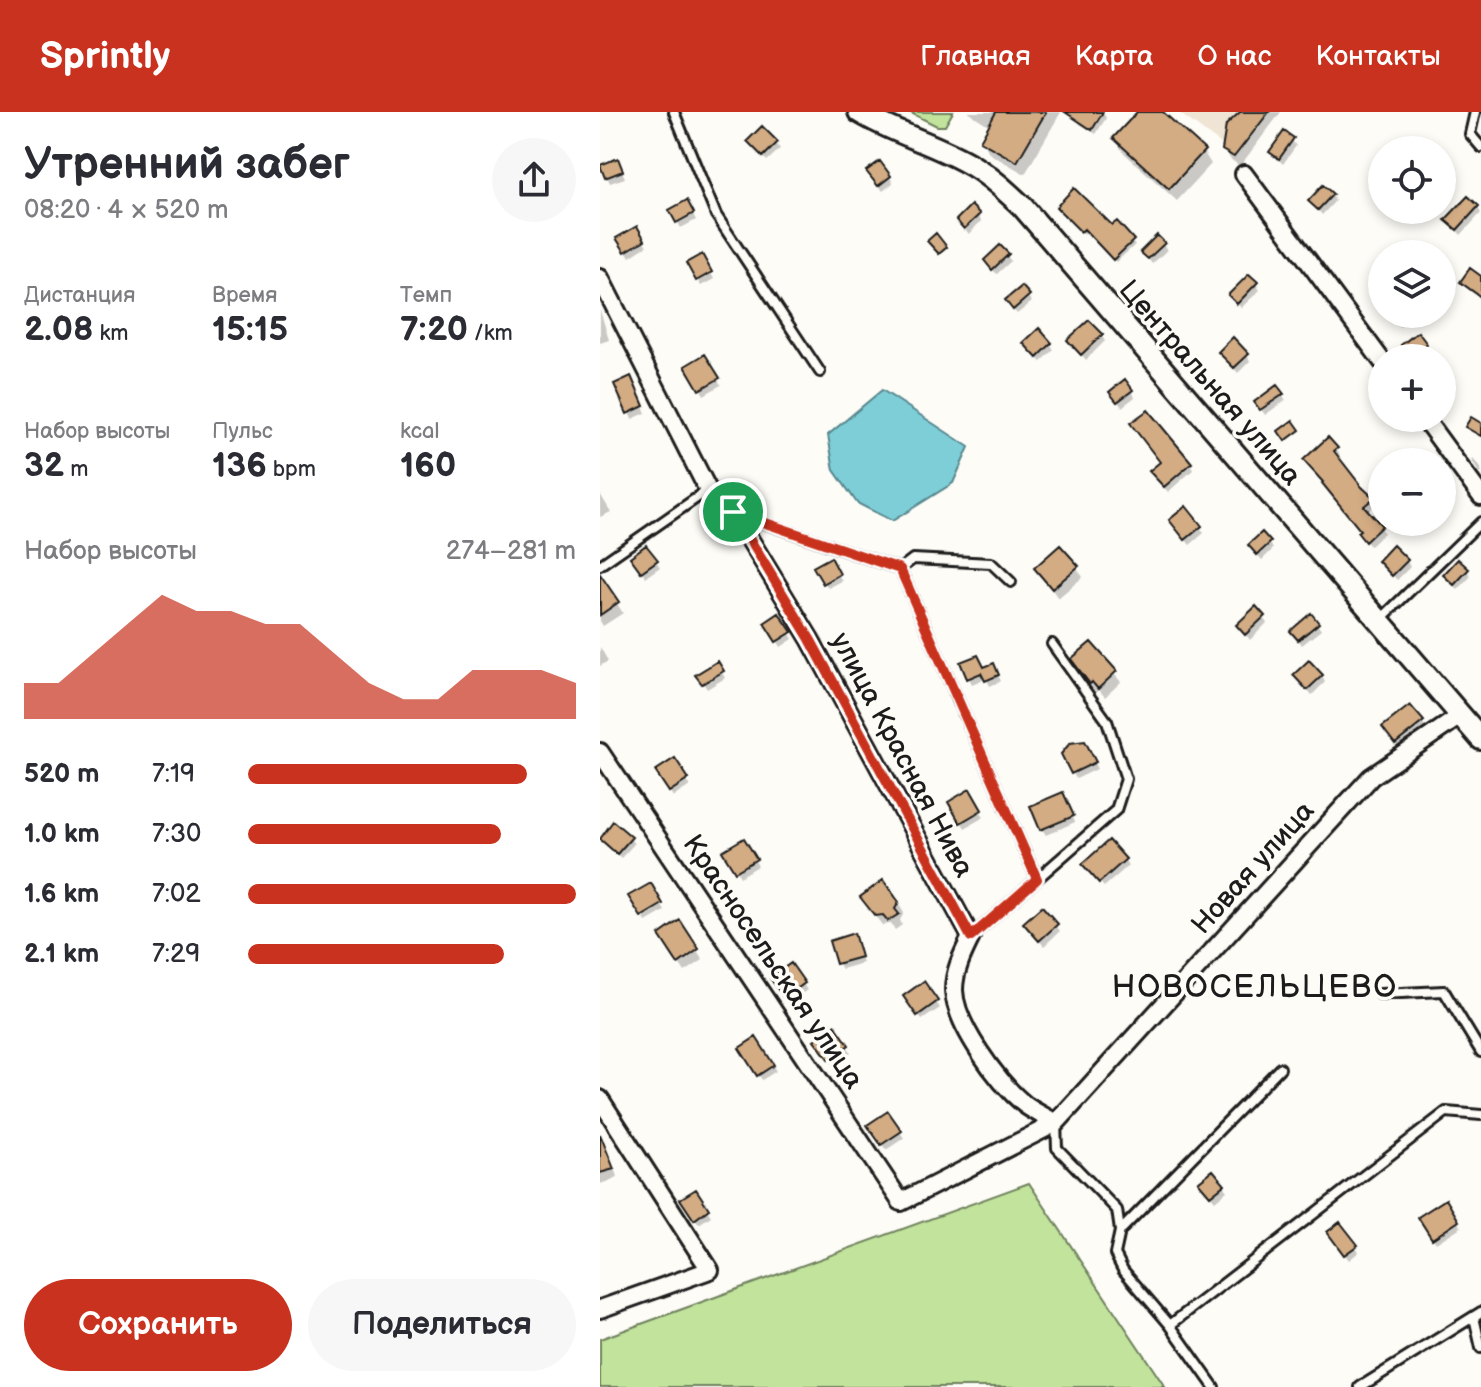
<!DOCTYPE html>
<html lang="ru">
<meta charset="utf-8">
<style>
body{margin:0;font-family:"Balsamiq Sans",sans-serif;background:#f7f7f7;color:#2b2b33;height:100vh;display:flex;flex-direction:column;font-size:30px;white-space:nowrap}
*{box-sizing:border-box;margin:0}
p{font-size:26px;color:#7c7c81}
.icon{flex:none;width:44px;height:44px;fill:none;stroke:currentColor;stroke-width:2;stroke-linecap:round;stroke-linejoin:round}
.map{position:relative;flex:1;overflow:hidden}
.sheet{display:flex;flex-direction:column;background:#fff;width:600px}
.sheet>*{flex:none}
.buttons{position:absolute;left:768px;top:24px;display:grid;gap:16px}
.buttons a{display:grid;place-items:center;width:88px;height:88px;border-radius:50%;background:#fff;box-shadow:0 4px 12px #0003;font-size:40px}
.pin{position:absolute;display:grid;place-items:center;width:68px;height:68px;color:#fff;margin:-34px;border:4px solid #fff;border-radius:50%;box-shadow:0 2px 8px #0007}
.round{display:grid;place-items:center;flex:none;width:84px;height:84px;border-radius:42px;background:#f7f7f7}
.summary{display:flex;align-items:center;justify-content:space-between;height:136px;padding:0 24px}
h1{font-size:44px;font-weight:700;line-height:60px}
.metrics{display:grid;grid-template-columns:repeat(3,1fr);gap:12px;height:136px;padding:8px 24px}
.metrics div{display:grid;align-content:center}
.metrics b{font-size:34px;font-weight:700}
.metrics small{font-size:22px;font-weight:400}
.metrics p{font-size:22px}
.chart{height:224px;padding:16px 24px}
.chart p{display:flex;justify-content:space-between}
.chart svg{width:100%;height:144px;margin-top:8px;fill:#c8321e;opacity:.7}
.cta{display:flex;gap:16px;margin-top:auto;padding:16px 24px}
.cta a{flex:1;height:92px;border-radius:48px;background:#c8321e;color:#fff;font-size:32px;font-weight:700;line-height:92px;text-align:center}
.cta a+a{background:#f7f7f7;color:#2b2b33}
ul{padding:0 24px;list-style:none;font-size:26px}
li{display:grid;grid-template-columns:128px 96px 1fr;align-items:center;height:60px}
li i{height:20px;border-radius:10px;background:#c8321e}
header{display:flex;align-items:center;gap:48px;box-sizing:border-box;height:112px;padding:0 40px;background:#c8321e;color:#fff}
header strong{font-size:38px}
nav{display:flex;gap:44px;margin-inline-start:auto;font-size:28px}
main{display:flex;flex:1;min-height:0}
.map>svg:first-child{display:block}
.built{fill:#f0e4d4}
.green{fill:#c1e39c;stroke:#6e805c;stroke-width:2}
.water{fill:#7eced8;stroke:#57878d;stroke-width:2}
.shadow{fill:#0003}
.building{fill:#d3ac84;stroke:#1c1c1c;stroke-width:2}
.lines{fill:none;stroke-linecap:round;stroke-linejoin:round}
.service-casing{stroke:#1c1c1c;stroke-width:14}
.minor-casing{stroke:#1c1c1c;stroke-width:22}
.tertiary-casing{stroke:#1c1c1c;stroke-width:26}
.service{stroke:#fdfcf7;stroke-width:8}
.minor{stroke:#fdfcf7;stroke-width:16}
.tertiary{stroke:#fdfcf7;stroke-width:20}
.route-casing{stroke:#fff;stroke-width:16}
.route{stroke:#c8321e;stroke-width:10}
.labels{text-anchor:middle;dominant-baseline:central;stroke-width:7;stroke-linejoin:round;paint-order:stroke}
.street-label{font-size:28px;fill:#1c1c1c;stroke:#fdfcf7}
.quarter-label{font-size:32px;letter-spacing:2px;fill:#1c1c1c;stroke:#fdfcf7}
</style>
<header>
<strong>Sprintly</strong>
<nav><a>Главная</a><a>Карта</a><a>О нас</a><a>Контакты</a></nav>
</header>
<main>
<section class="sheet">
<div class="summary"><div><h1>Утренний забег</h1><p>08:20 · 4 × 520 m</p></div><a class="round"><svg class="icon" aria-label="share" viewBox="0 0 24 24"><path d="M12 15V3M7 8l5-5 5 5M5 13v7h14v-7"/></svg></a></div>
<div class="metrics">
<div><p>Дистанция</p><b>2.08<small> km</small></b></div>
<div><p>Время</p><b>15:15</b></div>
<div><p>Темп</p><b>7:20<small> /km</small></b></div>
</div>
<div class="metrics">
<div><p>Набор высоты</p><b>32<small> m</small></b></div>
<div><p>Пульс</p><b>136<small> bpm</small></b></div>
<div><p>kcal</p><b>160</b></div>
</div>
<div class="chart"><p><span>Набор высоты</span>274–281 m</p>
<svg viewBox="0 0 160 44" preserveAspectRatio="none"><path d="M0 44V33L10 33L20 24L30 15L40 6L50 11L60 11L70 15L80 15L90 24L100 33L110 38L120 38L130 29L140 29L150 29L160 33V44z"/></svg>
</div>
<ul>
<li><b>520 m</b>7:19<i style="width:85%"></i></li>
<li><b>1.0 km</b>7:30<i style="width:77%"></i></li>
<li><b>1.6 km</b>7:02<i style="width:100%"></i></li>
<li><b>2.1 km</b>7:29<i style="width:78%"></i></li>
</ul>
<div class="cta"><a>Сохранить</a><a>Поделиться</a></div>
</section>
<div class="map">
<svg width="881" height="1275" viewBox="0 0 881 1275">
<rect width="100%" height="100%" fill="#fdfcf7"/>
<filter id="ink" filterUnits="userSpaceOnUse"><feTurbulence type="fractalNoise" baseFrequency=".0125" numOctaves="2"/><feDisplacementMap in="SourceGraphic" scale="16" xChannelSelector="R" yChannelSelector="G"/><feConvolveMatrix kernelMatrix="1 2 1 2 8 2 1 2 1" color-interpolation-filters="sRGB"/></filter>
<g filter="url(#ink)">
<path class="built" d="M578 0H665L628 37Z"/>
<path class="green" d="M309 0H353L345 14H337Z
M429 1071 565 1275H0V1227Z"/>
<path class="water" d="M282 278 369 335 353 371 292 409 257 391 234 358 228 323Z"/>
<path class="shadow" d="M368 0H461L425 62 390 42 382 29 390 14Z
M480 0H503L506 6 496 22 480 12 476 6Z
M540 0H560L603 39 611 52 577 89 523 40 515 27Z
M643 0H681L640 54 630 47 625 37Z
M692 28 696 34 683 52 671 40Z
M176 31 180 37 167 49 153 35Z
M2 54H20L25 66 10 71Z
M290 65 293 71 283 79 272 66Z
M732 83 735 89 722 103 711 89Z
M87 91 96 108 81 116 71 99Z
M877 95 881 101 861 123 848 109Z
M458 96 512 116 535 133 516 150 487 119 484 122Z
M378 103 381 109 369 122 358 109Z
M36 116 47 134 30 145 19 127Z
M563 132 567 138 552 152 543 140Z
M407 144 411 149 397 162 390 155Z
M102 145 114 167 101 174 89 152Z
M881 167V187L866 176 862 170Z
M656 172 660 178 641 196 631 184Z
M422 177 432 190 417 202 411 195Z
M0 198 9 228 0 231Z
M786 202H812L800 215Z
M439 219 454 238 441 250 429 237Z
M501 223 505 229 486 248 470 229Z
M826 233 829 239 820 246H812L807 239Z
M620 240 647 243 650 249 638 261Z
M105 245 121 273 104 283 88 255Z
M525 270 535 285 522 295 515 286Z
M33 272 46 301 32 307 16 273Z
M682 283 686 288 665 303 660 296Z
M736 337 740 343 737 346 775 393 767 400 784 421 770 434 763 426 761 419 709 354Z
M873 347 881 356V364L871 348Z
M562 351 590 352 593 358 568 380 555 365Z
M0 382 11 400 0 405Z
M586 397 604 421 590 433 575 415Z
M670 431 673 437 662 448 654 439Z
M46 435 60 455 46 465 36 451Z
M230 448 242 469 228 476 216 456Z
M780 449H807L810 455 797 468Z
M436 456H477L483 465 458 486Z
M867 458 871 464 858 478 845 464Z
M0 466 23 501 3 514 0 509Z
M656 497 667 511 650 528 638 513Z
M179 504 193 527 181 535 167 511Z
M717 512 721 518 702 533 696 525Z
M490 533 521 570 505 585 499 578 496 581 480 557Z
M0 535 8 549 0 554Z
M117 552 125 566 107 577 98 563Z
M384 557 396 559 401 569 390 574 386 566 372 572 369 566Z
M696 564H722L725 570 712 583Z
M822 610 825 616 800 637 788 622Z
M484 631 497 657 476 667 463 642Z
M74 649 90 674 73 685 58 660Z
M369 680 384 705 365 716 350 691Z
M466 689 475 710 446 723 442 717Z
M1 726H30L34 732 21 746Z
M144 729 158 754 140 765 125 740Z
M525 748 528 754 504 775 488 758Z
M50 774 65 799 46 810 31 785Z
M298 791 304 801 300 808 302 813 295 818 291 812 282 813 268 795Z
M442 797 460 819 444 834 429 817Z
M79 811 103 848 85 860 67 833Z
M256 830 263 851 242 857 238 851Z
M190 854 207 878 189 891 176 872Z
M309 890H336L340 896 322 908Z
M235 916 251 940 233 953 220 935Z
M156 928 176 959 162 968 142 937Z
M273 1020H300L304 1026 286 1038Z
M6 1039 18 1066 0 1072V1041Z
M613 1060 627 1079 615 1089 604 1076Z
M95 1080 111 1104 99 1112 83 1088Z
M845 1090 861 1115 836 1131 820 1106Z
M733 1127 756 1134 759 1140 749 1148Z"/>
<path class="building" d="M396 0H446L417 50 380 29Z
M465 0H503L492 18Z
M537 0H563L605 38 569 77 513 26Z
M640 0H669L634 45 622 38 626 13Z
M162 14 178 30 163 45 147 29Z
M684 19 694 26 679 47 669 40Z
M18 46 23 59 5 66 0 53Z
M280 49 291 64 278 74 266 59Z
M723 73 733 82 718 98 708 89Z
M474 76 512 113 517 109 534 128 513 148 484 117 481 120 456 95Z
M868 84 879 94 857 118 845 108Z
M87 88 94 101 76 111 69 98Z
M371 93 380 102 364 117 356 108Z
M37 114 45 128 25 140 16 126Z
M336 121 347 135 339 142 327 129Z
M557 123 565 131 548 147 540 140Z
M400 133 409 142 392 158 384 148Z
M102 142 112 160 96 169 86 151Z
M870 156 881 164V185L860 170Z
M649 162 658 170 637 192 628 183Z
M422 174 430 183 413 198 405 188Z
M489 208 503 222 481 243 467 228Z
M439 216 452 231 437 246 423 231Z
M818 220 827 232 810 245 801 233Z
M633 225 649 242 634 256 618 240Z
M105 242 120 266 99 278 85 254Z
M31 264 44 294 27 302 14 272Z
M525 267 533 278 517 290 509 280Z
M677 273 684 282 660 298 654 290Z
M548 298 592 351 564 375 549 359 560 350 530 311Z
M871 305 881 311V324L865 315Z
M693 308 700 318 685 329 678 319Z
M728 325 738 336 734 339 762 375 774 386 764 394 782 414 765 430 757 420 760 418 722 371 723 370 703 348Z
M586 394 602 414 585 428 569 408Z
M662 420 671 430 657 443 648 433Z
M46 433 58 448 41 460 30 445Z
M460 433 479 454 452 477 434 456Z
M793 433 808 448 792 464 778 449Z
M231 445 240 462 223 472 213 455Z
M858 447 869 457 854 473 843 463Z
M0 462 19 490 0 503Z
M656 494 665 504 645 523 636 513Z
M179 501 192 520 176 530 164 511Z
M711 501 719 511 698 528 690 519Z
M491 530 517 559 498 577 492 570 490 572 471 547Z
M378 543 384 555 394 551 399 563 385 569 381 561 367 567 360 550Z
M709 548 723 563 707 578 693 563Z
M118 549 124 559 102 572 95 563Z
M810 593 824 609 795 632 782 615Z
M485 629 496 650 471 662 461 642 470 631Z
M75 646 89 667 69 680 55 659Z
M370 677 382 698 360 711 348 690Z
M463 680 474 704 440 718 430 694Z
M13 709 32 725 17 742 0 727Z
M144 726 157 747 135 760 122 739Z
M509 728 526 747 499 771 482 752Z
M283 768 299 790 295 797 299 802 288 809 283 803 275 804 260 785Z
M51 771 63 792 41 805 28 784Z
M442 794 458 812 439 829 423 811Z
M80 808 99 837 78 852 59 823Z
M254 821 261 845 236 852 229 829Z
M191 851 205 871 184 886 170 866Z
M324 869 338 889 317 904 303 884Z
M235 913 249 933 229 948 214 928Z
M156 925 174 953 157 964 139 936Z
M288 999 302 1019 281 1033 267 1013Z
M0 1022 14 1057 0 1061Z
M613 1058 625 1072 610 1084 598 1070Z
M96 1077 109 1097 94 1108 80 1087Z
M846 1087 859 1109 832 1127 818 1105Z
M740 1110 758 1133 744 1143 727 1120Z"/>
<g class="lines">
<defs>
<path id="service" d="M74 0 116 103 220 260
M875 0 870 22 881 35
M137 402 300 457 313 447 391 451 411 470
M0 453 108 378
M300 457 437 767 371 825
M781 507 881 410
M437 767 516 698 526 667 507 609 452 532
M780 882 844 879 881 940
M456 1011 457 1036 517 1098 520 1119 680 956
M520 1119 515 1142 523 1158 570 1213 846 1000 881 1003
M874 1205 881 1236
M570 1213 614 1275
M760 1275 881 1200"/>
<path id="minor" d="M644 62 782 249
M0 166 108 378 133 400 210 527 371 825C363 841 354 859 354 878 355 913 398 970 424 992 433 999 446 1005 456 1011
M824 306 881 384
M0 640 301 1090 456 1011 771 665 860 604
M0 987 110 1158 0 1197"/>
<path id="tertiary" d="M259 0C295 22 337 32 373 54 391 65 406 79 422 94L881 627"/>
</defs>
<use href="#service" class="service-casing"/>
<use href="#minor" class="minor-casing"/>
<use href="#tertiary" class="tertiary-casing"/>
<use href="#service" class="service"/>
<use href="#minor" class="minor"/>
<use href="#tertiary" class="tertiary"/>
</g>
</g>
<g class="lines" filter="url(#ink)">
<defs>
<path id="route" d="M133 400 300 457 437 767 371 825 210 527Z"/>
</defs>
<use href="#route" class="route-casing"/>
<use href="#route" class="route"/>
</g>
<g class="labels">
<g class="street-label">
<text transform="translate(610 271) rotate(49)">Центральная улица</text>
<text transform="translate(302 643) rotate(62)">улица Красная Нива</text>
<text transform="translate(653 756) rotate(-48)">Новая улица</text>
<text transform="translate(173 850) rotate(56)">Красносельская улица</text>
</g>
<g class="quarter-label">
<text x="655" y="875">НОВОСЕЛЬЦЕВО</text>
</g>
</g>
</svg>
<div class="buttons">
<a><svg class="icon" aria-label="locate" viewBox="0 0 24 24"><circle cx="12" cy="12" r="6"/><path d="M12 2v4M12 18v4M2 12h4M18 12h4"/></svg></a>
<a><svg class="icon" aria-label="layers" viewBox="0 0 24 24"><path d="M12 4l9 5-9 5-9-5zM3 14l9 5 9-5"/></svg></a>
<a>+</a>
<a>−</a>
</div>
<div class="pin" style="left:133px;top:400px;background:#1e9e55"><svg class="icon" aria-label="arrive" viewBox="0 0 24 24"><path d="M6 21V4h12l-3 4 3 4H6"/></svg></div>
</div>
</main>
